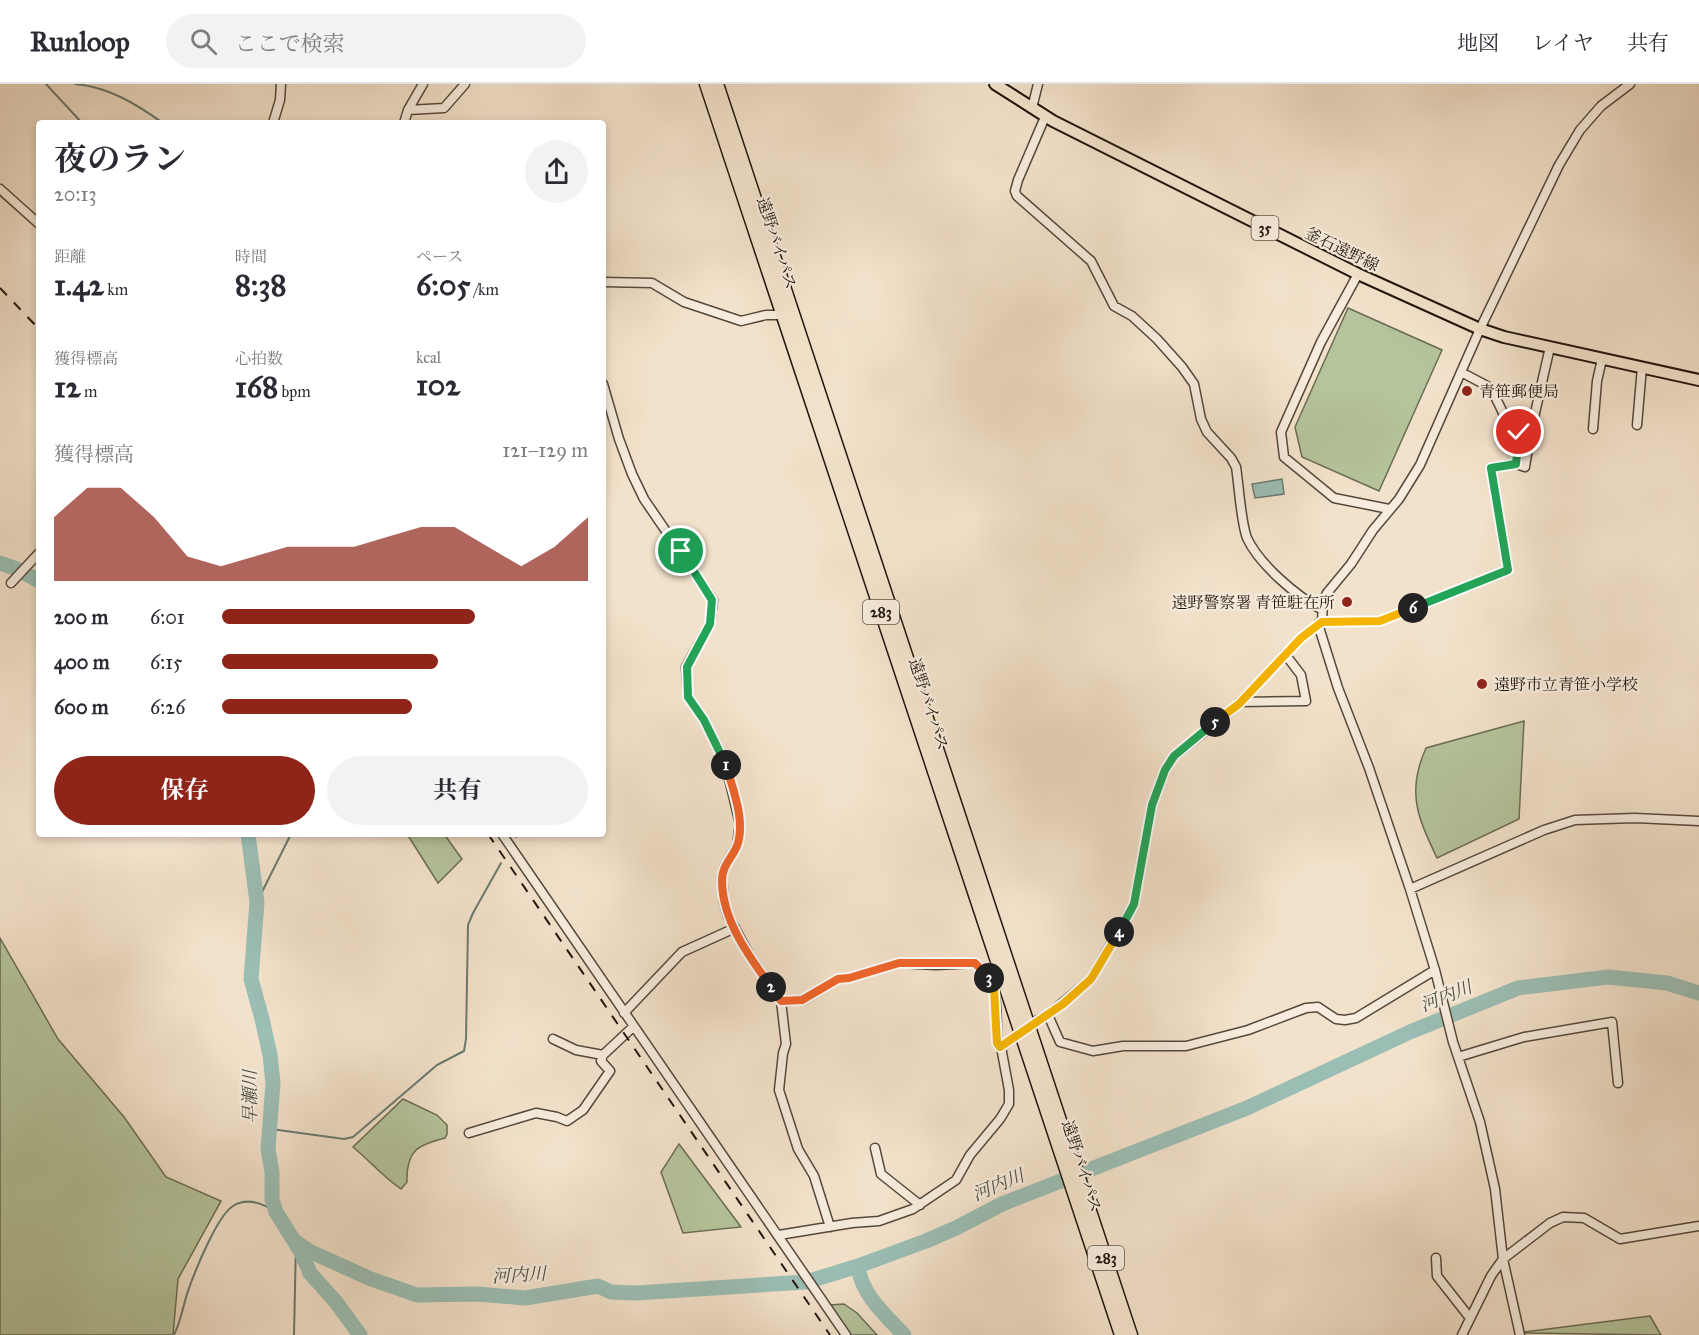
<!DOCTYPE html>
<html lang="ja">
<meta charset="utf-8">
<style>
body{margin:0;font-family:"IM FELL Great Primer","Noto Serif JP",serif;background:#f2f2f3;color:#2b2b33;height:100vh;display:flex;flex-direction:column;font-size:22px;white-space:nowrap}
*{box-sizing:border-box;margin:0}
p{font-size:20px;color:#7c7c81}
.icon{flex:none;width:33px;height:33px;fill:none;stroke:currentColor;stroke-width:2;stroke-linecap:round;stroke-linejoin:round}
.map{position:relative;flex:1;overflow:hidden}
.sheet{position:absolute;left:36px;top:36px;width:570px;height:717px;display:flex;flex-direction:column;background:#fff;border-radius:6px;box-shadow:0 3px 9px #0003}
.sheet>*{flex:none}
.pin{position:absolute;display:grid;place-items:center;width:51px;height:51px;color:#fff;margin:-26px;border:3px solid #fff;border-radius:50%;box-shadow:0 2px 6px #0007}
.km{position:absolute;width:30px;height:30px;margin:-15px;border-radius:50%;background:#222;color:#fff;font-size:16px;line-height:30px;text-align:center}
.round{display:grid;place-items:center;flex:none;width:63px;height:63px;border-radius:32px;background:#f2f2f3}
.summary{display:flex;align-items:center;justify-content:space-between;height:102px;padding:0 18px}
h1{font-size:33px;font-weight:700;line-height:45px}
.stats{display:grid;grid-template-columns:repeat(3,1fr);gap:9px;height:102px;padding:6px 18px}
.stats div{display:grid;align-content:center}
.stats b{font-size:30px;font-weight:700}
.stats small{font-size:16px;font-weight:400}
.stats p{font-size:16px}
.chart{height:168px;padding:12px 18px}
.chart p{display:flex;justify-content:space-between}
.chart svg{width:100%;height:108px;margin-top:6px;fill:#8f2418;opacity:.7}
.cta{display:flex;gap:12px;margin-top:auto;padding:12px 18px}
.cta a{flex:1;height:69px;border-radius:36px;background:#8f2418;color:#fff;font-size:24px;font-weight:700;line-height:69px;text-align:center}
.cta a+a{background:#f2f2f3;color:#2b2b33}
ul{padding:0 18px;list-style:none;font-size:20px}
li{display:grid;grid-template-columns:96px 72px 1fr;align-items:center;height:45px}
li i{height:15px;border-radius:8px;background:#8f2418}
header{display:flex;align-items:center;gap:36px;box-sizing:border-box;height:84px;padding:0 30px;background:#fff;border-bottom:2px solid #e1e1e2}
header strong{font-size:28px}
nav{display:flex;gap:33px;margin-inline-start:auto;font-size:21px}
.search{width:420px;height:54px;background:#f2f2f3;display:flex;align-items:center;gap:15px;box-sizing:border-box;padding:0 21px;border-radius:33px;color:#7c7c81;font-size:22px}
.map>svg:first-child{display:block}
.green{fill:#b5c49c;stroke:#6a6c54;stroke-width:1.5}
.water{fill:#9bbeb4;stroke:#6a7a71;stroke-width:1.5}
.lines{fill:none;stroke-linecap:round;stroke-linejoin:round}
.stream{stroke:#6a7a71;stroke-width:2}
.river{stroke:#9bbeb4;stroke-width:15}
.minor-casing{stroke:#55483c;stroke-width:11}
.major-casing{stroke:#20150d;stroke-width:14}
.highway-casing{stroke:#20150d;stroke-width:15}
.minor{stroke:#f7ecdd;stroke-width:8}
.major{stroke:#f3e2cb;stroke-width:10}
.highway{stroke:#f3e2cb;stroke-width:12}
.rail{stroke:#20150d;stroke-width:2;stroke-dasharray:10 10;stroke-linecap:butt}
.split-1-casing{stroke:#fff;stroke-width:12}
.split-2-casing{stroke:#fff;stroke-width:12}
.split-3-casing{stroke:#fff;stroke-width:12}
.split-4-casing{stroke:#fff;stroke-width:12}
.split-5-casing{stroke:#fff;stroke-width:12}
.split-6-casing{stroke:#fff;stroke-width:12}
.split-7-casing{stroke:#fff;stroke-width:12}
.split-1{stroke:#22a559;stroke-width:8}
.split-2{stroke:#f0652b;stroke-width:8}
.split-3{stroke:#f0652b;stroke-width:8}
.split-4{stroke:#f5b400;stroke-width:8}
.split-5{stroke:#22a559;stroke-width:8}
.split-6{stroke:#f5b400;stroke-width:8}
.split-7{stroke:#22a559;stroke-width:8}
.poi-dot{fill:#8f2418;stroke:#f7ecdd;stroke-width:2}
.labels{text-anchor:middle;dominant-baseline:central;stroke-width:4.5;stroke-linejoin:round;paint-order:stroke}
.shield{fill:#f7ecdd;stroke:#60564b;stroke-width:1.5}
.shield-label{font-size:15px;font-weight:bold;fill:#20150d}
.street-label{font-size:16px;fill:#20150d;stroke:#f7ecdd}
.poi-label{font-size:16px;fill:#20150d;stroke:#f7ecdd;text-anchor:start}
.water-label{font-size:18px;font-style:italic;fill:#4b5047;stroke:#f7ecdd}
</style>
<header>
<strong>Runloop</strong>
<div class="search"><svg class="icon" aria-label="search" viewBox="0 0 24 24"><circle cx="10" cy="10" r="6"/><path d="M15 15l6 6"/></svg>ここで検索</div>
<nav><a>地図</a><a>レイヤ</a><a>共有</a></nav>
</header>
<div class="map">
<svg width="1699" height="1251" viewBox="0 0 1699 1251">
<rect width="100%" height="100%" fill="#f3e2cb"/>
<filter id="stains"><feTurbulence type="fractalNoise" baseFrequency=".00333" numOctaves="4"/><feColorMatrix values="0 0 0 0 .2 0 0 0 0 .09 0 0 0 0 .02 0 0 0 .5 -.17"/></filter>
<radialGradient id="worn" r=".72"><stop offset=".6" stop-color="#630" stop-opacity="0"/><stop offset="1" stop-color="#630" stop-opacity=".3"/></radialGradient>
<path class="green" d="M1348 224 1442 266 1379 407 1302 373 1295 343Z
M1524 637 1519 735 1437 774C1418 734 1406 708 1426 664Z
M407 750H444L462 775 438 799Z
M0 854 58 955 124 1033 166 1093 221 1117 178 1195 173 1251H0Z
M403 1015 437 1031 447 1041V1050L445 1054C417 1061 406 1067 407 1098L401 1105C383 1093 370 1077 353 1063Z
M679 1060 741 1143 683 1149 661 1088Z
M844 1220 857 1229 877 1251H851L830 1221Z
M1650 1232 1661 1251 1517 1249Z"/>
<path class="water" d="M1282 395 1284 410 1255 414 1252 400Z"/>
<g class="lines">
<path class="stream" d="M46 0 82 39
M75 0C109 3 136 20 163 39
M516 753 518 750
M257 818 291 750
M271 1045 344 1055 353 1053 437 981 464 967 466 955 468 841 473 829 501 779
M174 1251C181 1237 183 1222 188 1207 195 1187 217 1132 233 1122 247 1113 264 1120 276 1128
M294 1251 296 1158"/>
<path class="river" d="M0 479 17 485 39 497
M248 750 257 818 251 895 262 935 270 971 273 999 268 1065 272 1088V1115L276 1128 301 1168 310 1189 336 1218 360 1251
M296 1158 309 1167 371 1195 417 1211 477 1210 525 1214 598 1202 611 1208 636 1209 806 1198 858 1182 926 1157 956 1144 1002 1120 1247 1024 1410 948 1518 904 1608 893 1667 899 1699 909
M858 1182C861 1210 885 1231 904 1251"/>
<defs>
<path id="minor" d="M1032 24 1038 0
M408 26 444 24 465 0
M1045 33 1018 96 1015 107 1017 112 1091 177 1114 222 1132 232 1157 255 1182 283 1194 300 1201 335 1207 348 1231 374 1236 383C1239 402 1241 439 1247 454 1259 480 1296 512 1321 525
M273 39 280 16 281 0
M404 39 408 26 423 0
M0 105 39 140
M1358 190 1321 258 1281 348 1284 373 1334 414 1389 425
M603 198 652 199 684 218 741 237 766 231H786
M603 300 619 355 632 390 644 415 713 516 710 540 686 583 688 613 704 636 725 678 740 740 737 762 725 782 722 793 724 818 728 832 751 874 781 917 786 960 783 969 779 1006 798 1065 814 1092 830 1143
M1637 341 1642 283
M1593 345 1597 297 1602 275
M1519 348 1530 351 1550 263
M1516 380 1525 383 1530 351
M11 499 39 469
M1322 538 1380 537 1508 486 1491 384 1516 380 1519 348 1506 335 1491 304 1461 288
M1318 540 1338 604 1369 684 1410 805 1435 886 1453 958 1480 1038 1495 1105 1503 1175 1520 1251
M1240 618 1306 617 1301 591 1285 570
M502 750 846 1251
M1410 805 1544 746 1575 736 1635 734 1699 737
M624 929 682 868 735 844
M1048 931 1060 958 1093 967 1123 962H1186L1248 946 1306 924 1318 923 1336 935 1345 936 1356 934 1435 886
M553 955 576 966 603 971
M1001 963 1036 937 1048 931 1091 895 1134 820 1152 721 1165 686 1174 672 1239 620 1301 554 1322 538 1323 517 1327 509 1351 480 1373 446 1399 415 1420 381 1480 245 1559 81 1580 46 1601 22 1630 0
M1458 973 1524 953 1612 938 1618 999
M469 1049 536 1029 557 1033 567 1037 583 1026 610 987 601 977 603 971 633 943
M875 1064 881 1090 920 1121
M779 1151 852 1139 879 1137 913 1125 956 1096 970 1071 1000 1035 1009 1020V1006L1001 963 997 959C996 926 1001 903 975 879L936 881 899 879 849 894 838 895 803 916 781 917
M1436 1174 1437 1192 1470 1234
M1462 1251 1491 1192 1503 1175 1550 1139 1563 1133 1584 1134 1620 1155 1699 1142"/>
<path id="major" d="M995 0 1053 37 1358 190 1480 245 1504 253 1699 296"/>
<path id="highway" d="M706 0 1121 1251
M717 0 1131 1251"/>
</defs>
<use href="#minor" class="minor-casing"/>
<use href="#major" class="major-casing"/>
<use href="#highway" class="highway-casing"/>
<use href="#minor" class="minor"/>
<use href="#major" class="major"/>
<use href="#highway" class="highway"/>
<path class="rail" d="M0 204 39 245
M488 750 830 1251"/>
</g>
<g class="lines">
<defs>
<path id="split-1" d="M681 467 712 516 710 540 687 583 688 613 704 636 726 681"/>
<path id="split-2" d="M726 681C733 706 746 737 737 762 732 774 722 782 722 796 722 836 748 871 771 903"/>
<path id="split-3" d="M771 903 781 917 802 916 838 895 849 894 899 879H975L989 894"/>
<path id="split-4" d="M989 894 994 905 997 959 1000 963 1063 920 1091 895 1119 848"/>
<path id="split-5" d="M1119 848 1134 820 1152 721 1165 686 1174 672 1215 638"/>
<path id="split-6" d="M1215 638 1239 620 1301 554 1322 538 1380 537 1413 524"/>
<path id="split-7" d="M1413 524 1508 486 1491 384 1516 380 1519 348"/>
</defs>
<use href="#split-1" class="split-1-casing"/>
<use href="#split-2" class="split-2-casing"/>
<use href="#split-3" class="split-3-casing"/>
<use href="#split-4" class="split-4-casing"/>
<use href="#split-5" class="split-5-casing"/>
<use href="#split-6" class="split-6-casing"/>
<use href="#split-7" class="split-7-casing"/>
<use href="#split-1" class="split-1"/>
<use href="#split-2" class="split-2"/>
<use href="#split-3" class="split-3"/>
<use href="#split-4" class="split-4"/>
<use href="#split-5" class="split-5"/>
<use href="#split-6" class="split-6"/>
<use href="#split-7" class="split-7"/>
</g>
<g class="poi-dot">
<circle cx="1467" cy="307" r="6"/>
<circle cx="1347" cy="518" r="6"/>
<circle cx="1482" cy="600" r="6"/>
</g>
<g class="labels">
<g class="shield">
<rect x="1251.5" y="132" width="27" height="24" rx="4.5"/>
<rect x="863" y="516" width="36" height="24" rx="4.5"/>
<rect x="1088" y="1162" width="36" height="24" rx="4.5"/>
</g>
<g class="shield-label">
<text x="1265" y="144">35</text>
<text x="881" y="528">283</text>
<text x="1106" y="1174">283</text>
</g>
<g class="street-label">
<text transform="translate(777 159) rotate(72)">遠野バイパス</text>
<text transform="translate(1342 165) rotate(26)">釜石遠野線</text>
<text transform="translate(929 620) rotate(72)">遠野バイパス</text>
<text transform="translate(1082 1082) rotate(72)">遠野バイパス</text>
</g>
<g class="poi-label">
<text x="1479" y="307">青笹郵便局</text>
<text x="1335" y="518" text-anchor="end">遠野警察署 青笹駐在所</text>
<text x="1494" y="600">遠野市立青笹小学校</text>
</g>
<g class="water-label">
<text transform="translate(1446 912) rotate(-22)">河内川</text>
<text transform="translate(250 1013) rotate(-90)">早瀬川</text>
<text transform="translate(998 1101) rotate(-23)">河内川</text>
<text transform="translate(519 1191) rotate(-3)">河内川</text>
</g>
</g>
<rect width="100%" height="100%" filter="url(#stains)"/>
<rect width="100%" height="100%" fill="url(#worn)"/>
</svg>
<div class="pin" style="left:681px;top:467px;background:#1e9e55"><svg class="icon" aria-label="arrive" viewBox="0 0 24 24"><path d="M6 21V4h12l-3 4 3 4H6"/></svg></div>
<div class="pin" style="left:1519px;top:348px;background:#d93025"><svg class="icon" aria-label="check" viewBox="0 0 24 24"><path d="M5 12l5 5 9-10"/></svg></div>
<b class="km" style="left:726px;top:681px">1</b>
<b class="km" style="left:771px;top:903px">2</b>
<b class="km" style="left:989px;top:894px">3</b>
<b class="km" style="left:1119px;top:848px">4</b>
<b class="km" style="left:1215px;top:638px">5</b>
<b class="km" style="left:1413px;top:524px">6</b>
<section class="sheet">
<div class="summary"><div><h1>夜のラン</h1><p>20:13</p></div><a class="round"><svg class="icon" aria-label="share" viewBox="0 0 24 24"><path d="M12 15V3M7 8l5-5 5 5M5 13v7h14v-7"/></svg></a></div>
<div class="stats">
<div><p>距離</p><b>1.42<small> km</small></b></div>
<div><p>時間</p><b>8:38</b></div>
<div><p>ペース</p><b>6:05<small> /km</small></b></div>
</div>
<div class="stats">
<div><p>獲得標高</p><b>12<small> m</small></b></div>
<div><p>心拍数</p><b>168<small> bpm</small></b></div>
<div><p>kcal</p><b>102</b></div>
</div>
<div class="chart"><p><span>獲得標高</span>121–129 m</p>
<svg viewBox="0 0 160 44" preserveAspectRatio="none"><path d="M0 44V18L10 6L20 6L30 18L40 34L50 38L60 34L70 30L80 30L90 30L100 26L110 22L120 22L130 30L140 38L150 30L160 18V44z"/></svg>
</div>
<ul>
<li><b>200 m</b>6:01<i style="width:69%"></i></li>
<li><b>400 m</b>6:15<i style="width:59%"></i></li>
<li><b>600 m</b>6:26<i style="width:52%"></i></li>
</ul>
<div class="cta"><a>保存</a><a>共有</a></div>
</section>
</div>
